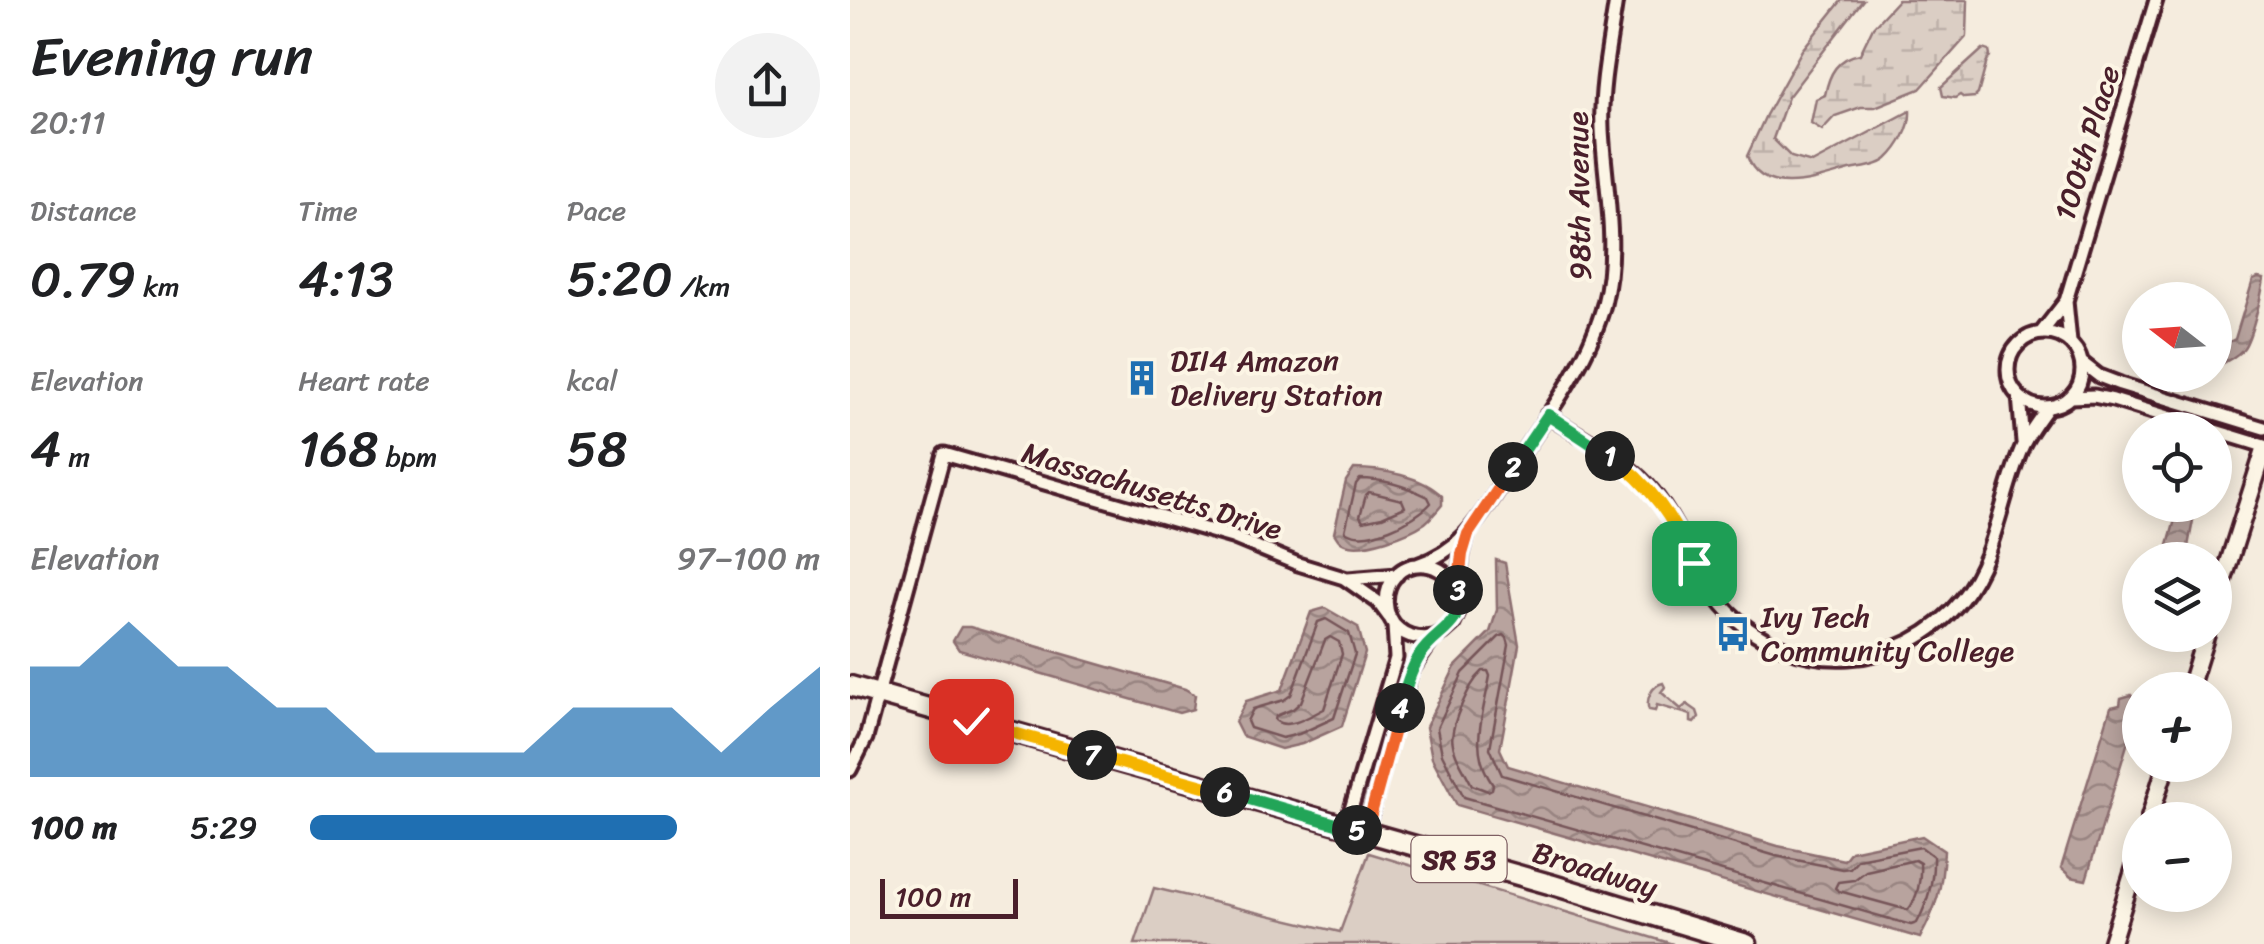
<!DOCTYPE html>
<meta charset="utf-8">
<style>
body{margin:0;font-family:Sriracha,sans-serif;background:#f2f2f2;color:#202124;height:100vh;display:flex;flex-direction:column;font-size:38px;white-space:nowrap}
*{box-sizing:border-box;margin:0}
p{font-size:32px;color:#757577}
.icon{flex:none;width:55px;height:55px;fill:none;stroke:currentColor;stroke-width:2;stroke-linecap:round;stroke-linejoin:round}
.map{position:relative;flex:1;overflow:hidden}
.side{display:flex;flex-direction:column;background:#fff;width:850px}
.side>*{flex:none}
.needle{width:65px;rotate:287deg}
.fabs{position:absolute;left:1272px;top:282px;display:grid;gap:20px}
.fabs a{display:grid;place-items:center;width:110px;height:110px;border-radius:50%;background:#fff;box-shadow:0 5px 25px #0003;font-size:50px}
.scale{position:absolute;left:30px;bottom:25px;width:138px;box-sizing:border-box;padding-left:10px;border:5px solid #4a1f2b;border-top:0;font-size:28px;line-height:35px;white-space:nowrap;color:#4a1f2b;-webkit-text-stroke:8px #fcf5e5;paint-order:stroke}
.pin{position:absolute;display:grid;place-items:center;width:85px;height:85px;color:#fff;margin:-42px;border-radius:20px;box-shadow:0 5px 15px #0006}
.km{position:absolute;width:50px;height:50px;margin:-25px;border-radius:50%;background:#222;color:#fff;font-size:28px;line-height:50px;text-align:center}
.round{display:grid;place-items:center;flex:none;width:105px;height:105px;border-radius:52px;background:#f2f2f2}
.overview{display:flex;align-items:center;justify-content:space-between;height:170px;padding:0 30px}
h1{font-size:55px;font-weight:600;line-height:75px}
.figures{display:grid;grid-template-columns:repeat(3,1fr);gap:15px;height:170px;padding:10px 30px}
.figures div{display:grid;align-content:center}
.figures b{font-size:50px;font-weight:600}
.figures small{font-size:28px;font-weight:400}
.figures p{font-size:28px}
.chart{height:280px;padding:20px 30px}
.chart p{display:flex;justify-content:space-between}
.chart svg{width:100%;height:180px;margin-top:10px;fill:#1f6fb2;opacity:.7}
ul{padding:0 30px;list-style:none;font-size:32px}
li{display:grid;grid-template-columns:160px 120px 1fr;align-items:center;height:75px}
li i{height:25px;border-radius:12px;background:#1f6fb2}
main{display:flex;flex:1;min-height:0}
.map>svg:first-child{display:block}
.green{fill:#dbcec4;stroke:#927678;stroke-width:2.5}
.wetland{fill:url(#wetland-marsh);stroke:#927678;stroke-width:2.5}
.water{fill:url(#water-waves);stroke:#8c6e70;stroke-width:2.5}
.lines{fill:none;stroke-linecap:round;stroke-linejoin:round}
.shore{stroke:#765459;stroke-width:2.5}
.street-casing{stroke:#4a1f2b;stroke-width:19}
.secondary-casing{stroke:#4a1f2b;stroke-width:22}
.primary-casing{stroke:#4a1f2b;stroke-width:25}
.street{stroke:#fcf5e5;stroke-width:11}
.secondary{stroke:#fcf5e5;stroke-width:15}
.primary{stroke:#fcf5e5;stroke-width:18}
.split-1-casing{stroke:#fff;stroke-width:20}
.split-2-casing{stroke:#fff;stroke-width:20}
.split-3-casing{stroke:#fff;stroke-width:20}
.split-4-casing{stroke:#fff;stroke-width:20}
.split-5-casing{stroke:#fff;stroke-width:20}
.split-6-casing{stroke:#fff;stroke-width:20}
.split-7-casing{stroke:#fff;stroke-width:20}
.split-8-casing{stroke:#fff;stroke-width:20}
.split-1{stroke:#f5b400;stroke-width:12}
.split-2{stroke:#22a559;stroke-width:12}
.split-3{stroke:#f0652b;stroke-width:12}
.split-4{stroke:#22a559;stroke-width:12}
.split-5{stroke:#f0652b;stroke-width:12}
.split-6{stroke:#22a559;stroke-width:12}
.split-7{stroke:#f5b400;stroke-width:12}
.split-8{stroke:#f5b400;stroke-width:12}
.labels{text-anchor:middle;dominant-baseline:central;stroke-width:8;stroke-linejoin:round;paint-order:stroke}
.shield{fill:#fcf5e5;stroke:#7f5f63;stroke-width:2.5}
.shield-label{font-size:28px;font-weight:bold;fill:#4a1f2b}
.street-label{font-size:30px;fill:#4a1f2b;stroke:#fcf5e5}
.poi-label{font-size:30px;fill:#4a1f2b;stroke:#fcf5e5;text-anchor:start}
</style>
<main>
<section class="side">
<div class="overview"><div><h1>Evening run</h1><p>20:11</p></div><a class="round"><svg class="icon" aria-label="share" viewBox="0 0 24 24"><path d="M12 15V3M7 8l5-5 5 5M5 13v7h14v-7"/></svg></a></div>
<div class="figures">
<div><p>Distance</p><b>0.79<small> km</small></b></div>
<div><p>Time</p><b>4:13</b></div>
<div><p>Pace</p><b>5:20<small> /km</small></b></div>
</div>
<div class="figures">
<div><p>Elevation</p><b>4<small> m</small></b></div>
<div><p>Heart rate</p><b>168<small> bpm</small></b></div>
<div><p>kcal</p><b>58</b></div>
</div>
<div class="chart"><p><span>Elevation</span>97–100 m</p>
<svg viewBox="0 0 160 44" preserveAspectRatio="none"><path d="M0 44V17L10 17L20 6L30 17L40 17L50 27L60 27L70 38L80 38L90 38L100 38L110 27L120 27L130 27L140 38L150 27L160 17V44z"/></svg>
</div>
<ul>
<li><b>100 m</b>5:29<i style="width:72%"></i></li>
</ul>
</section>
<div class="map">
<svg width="1414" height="944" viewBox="0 0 1414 944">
<defs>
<pattern id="wetland-marsh" width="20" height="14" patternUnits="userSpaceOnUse" patternTransform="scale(2.5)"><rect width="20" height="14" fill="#dbcec4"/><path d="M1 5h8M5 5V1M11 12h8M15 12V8" fill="none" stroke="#bdb0a9"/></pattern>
<pattern id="water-waves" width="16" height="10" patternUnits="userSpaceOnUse" patternTransform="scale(2.5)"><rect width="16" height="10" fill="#b8a39e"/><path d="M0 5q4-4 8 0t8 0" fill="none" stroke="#988481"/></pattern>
</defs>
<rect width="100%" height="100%" fill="#f5ecde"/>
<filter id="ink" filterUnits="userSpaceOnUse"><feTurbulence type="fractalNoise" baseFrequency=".01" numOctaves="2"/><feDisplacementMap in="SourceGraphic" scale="20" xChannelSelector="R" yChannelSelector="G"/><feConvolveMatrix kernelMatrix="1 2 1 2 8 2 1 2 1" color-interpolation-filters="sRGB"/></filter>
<g filter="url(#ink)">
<path class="green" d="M813 683 815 687 811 692 831 709 837 704 847 711 849 717 844 723 841 722V715L807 705 805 711 799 710C795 700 802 685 813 683Z
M519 853 823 944H285L304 888 490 932Z"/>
<path class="wetland" d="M992 0H1013L938 97 923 139 941 157 962 163 1060 111C1061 127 1050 147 1037 159 1029 166 1012 168 1000 170 968 179 913 200 897 156L916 115 952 50Z
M1048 0H1118L1117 36 1070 89 1025 107H1011L985 116 972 130 961 123 966 99 975 95C979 74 987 58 1010 54L1023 27Z
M1133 49 1139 51 1140 56 1137 61 1128 94 1125 97 1114 98 1110 95 1105 98 1093 96 1091 87Z"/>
<path class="water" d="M1408 278 1414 279C1412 293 1401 340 1393 349 1386 357 1374 363 1365 367V349L1385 339 1403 280Z
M504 469C532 469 572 476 592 496V505C587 511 581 518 575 523 559 534 514 551 495 544 488 541 488 539 484 533L496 481Z
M1329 505H1346L1336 557 1335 560H1314Z
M646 560 655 563 669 645 650 749 658 766 928 846 994 860 1001 851 1072 836 1094 851C1092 888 1087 906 1070 938L607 805 582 758 576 727 605 667 640 632 647 610Z
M475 608 508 627 515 653 492 726 452 744 431 749 392 736 385 722 396 701 432 690 461 612Z
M111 627H120L335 689 345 695 343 709 329 713 109 650 103 641Z
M1281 695 1289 705 1236 880 1221 877 1211 868 1261 707 1270 705 1271 698Z"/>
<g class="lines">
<path class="shore" d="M510 479C533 479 558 487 578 497L581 503C565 521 516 545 495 531L506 484Z
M519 492 552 500 555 507 532 517 513 521 510 516 516 495Z
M476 619 499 633 505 654 484 718 449 734 432 738 400 728 397 721 403 709 434 700 441 695 468 622Z
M654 635 657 638 659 645 640 748 652 775 926 856 992 869 1000 868 1008 859 1071 847 1083 856C1084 881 1078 902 1067 923L1061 925 614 797 592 754 587 728 613 673 649 637Z
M480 637 489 642 492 654 474 709C460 716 437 731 425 720L426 716 443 709 451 702 475 640Z
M633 671H638L640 676C633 716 618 749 643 785L642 789 638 791 622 785C603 748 594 744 612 704 618 691 623 680 633 671Z
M1065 860 1070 863C1071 879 1068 898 1058 910L989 891 985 888 988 882 1004 880 1016 871Z"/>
<defs>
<path id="street" d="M1216 301 1220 342
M1191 333 1216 301 1306 0
M1158 370a37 37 0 1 1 74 0a37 37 0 1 1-74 0Z
M1231 362 1249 376 1270 384 1414 428
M1169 396 1173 442
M1220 397 1244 396 1263 400 1361 430
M697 415C729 436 771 457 797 485 831 522 843 576 879 612 945 679 1054 672 1112 599 1147 555 1151 494 1173 445 1180 431 1189 419 1198 407
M1365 431 1414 446
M567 565C616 549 634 510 661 470 694 420 739 362 754 304 769 245 755 188 752 129 750 87 760 42 766 0
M498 579 547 575
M584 637C521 647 523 560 575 565 590 567 599 575 606 588
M0 770 16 738 94 454 382 537 448 564 494 578 528 602 539 617
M496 826 546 658 544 626
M516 832 537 749 561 671 584 637 594 632 603 624 608 613 610 601 608 590 612 554 617 535"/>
<path id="secondary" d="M1365 606 1414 451
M1339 690 1356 635
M1299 820 1316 765
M1261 944 1290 850"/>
<path id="primary" d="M0 686 703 885 897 944"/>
</defs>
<use href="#street" class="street-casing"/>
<use href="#secondary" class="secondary-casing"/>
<use href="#primary" class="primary-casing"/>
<use href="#street" class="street"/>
<use href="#secondary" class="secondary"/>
<use href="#primary" class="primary"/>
</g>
</g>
<g class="lines" filter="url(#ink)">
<defs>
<path id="split-1" d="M760 456C800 483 824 520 844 563"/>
<path id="split-2" d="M663 467 698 415 760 456"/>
<path id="split-3" d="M608 590 612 554 618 534 663 467"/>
<path id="split-4" d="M550 708C555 690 560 671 570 655 587 629 614 628 608 590"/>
<path id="split-5" d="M507 830 516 832 550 708"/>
<path id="split-6" d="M375 792 507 830"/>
<path id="split-7" d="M242 755 375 792"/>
<path id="split-8" d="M121 721 242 755"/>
</defs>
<use href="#split-1" class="split-1-casing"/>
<use href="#split-2" class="split-2-casing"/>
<use href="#split-3" class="split-3-casing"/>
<use href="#split-4" class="split-4-casing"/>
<use href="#split-5" class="split-5-casing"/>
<use href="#split-6" class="split-6-casing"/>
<use href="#split-7" class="split-7-casing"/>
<use href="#split-8" class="split-8-casing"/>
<use href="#split-1" class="split-1"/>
<use href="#split-2" class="split-2"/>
<use href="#split-3" class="split-3"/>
<use href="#split-4" class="split-4"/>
<use href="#split-5" class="split-5"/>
<use href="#split-6" class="split-6"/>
<use href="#split-7" class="split-7"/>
<use href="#split-8" class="split-8"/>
</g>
<defs>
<symbol id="building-bare" viewBox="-9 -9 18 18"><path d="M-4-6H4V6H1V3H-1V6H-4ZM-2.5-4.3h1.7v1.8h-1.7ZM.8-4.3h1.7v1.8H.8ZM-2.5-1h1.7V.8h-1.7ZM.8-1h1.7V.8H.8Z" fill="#1f6fb2" stroke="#fcf5e5" stroke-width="2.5" paint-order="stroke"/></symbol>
<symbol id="bus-bare" viewBox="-9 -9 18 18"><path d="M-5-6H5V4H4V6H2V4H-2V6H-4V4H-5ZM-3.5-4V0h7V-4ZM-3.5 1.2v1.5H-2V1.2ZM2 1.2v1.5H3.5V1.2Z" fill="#1f6fb2" stroke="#fcf5e5" stroke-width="2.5" paint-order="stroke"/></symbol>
</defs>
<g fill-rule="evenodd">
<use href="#building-bare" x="267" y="353" width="50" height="50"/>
<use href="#bus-bare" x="858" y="609" width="50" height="50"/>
</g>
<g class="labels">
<rect class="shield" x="561.5" y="836" width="95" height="46" rx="8"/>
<g class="shield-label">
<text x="609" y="859">SR 53</text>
</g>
<g class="street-label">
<text transform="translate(1237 143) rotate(-73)">100th Place</text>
<text transform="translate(729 196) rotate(-91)">98th Avenue</text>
<text transform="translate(302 491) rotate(17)">Massachusetts Drive</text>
<text transform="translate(745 870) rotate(17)">Broadway</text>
</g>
<g class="poi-label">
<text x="320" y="361">DII4 Amazon<tspan x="320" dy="34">Delivery Station</tspan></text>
<text x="911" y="617">Ivy Tech<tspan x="911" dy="34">Community College</tspan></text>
</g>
</g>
</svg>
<div class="fabs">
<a><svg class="needle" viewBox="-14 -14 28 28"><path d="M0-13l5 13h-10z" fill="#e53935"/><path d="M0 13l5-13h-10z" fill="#757577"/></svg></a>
<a><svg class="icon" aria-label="locate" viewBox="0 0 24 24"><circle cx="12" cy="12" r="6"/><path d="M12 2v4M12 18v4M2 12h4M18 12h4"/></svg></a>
<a><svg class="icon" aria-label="layers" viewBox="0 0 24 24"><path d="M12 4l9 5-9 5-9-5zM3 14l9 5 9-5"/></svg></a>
<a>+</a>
<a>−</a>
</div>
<div class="scale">100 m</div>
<div class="pin" style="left:844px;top:563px;background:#1e9e55"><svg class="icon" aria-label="arrive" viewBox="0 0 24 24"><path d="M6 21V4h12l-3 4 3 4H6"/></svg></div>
<div class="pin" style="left:121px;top:721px;background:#d93025"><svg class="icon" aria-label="check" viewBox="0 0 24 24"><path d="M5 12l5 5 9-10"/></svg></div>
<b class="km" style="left:760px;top:456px">1</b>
<b class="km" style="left:663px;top:467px">2</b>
<b class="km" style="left:608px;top:590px">3</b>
<b class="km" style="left:550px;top:708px">4</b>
<b class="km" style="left:507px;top:830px">5</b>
<b class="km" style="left:375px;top:792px">6</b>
<b class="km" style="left:242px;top:755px">7</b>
</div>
</main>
